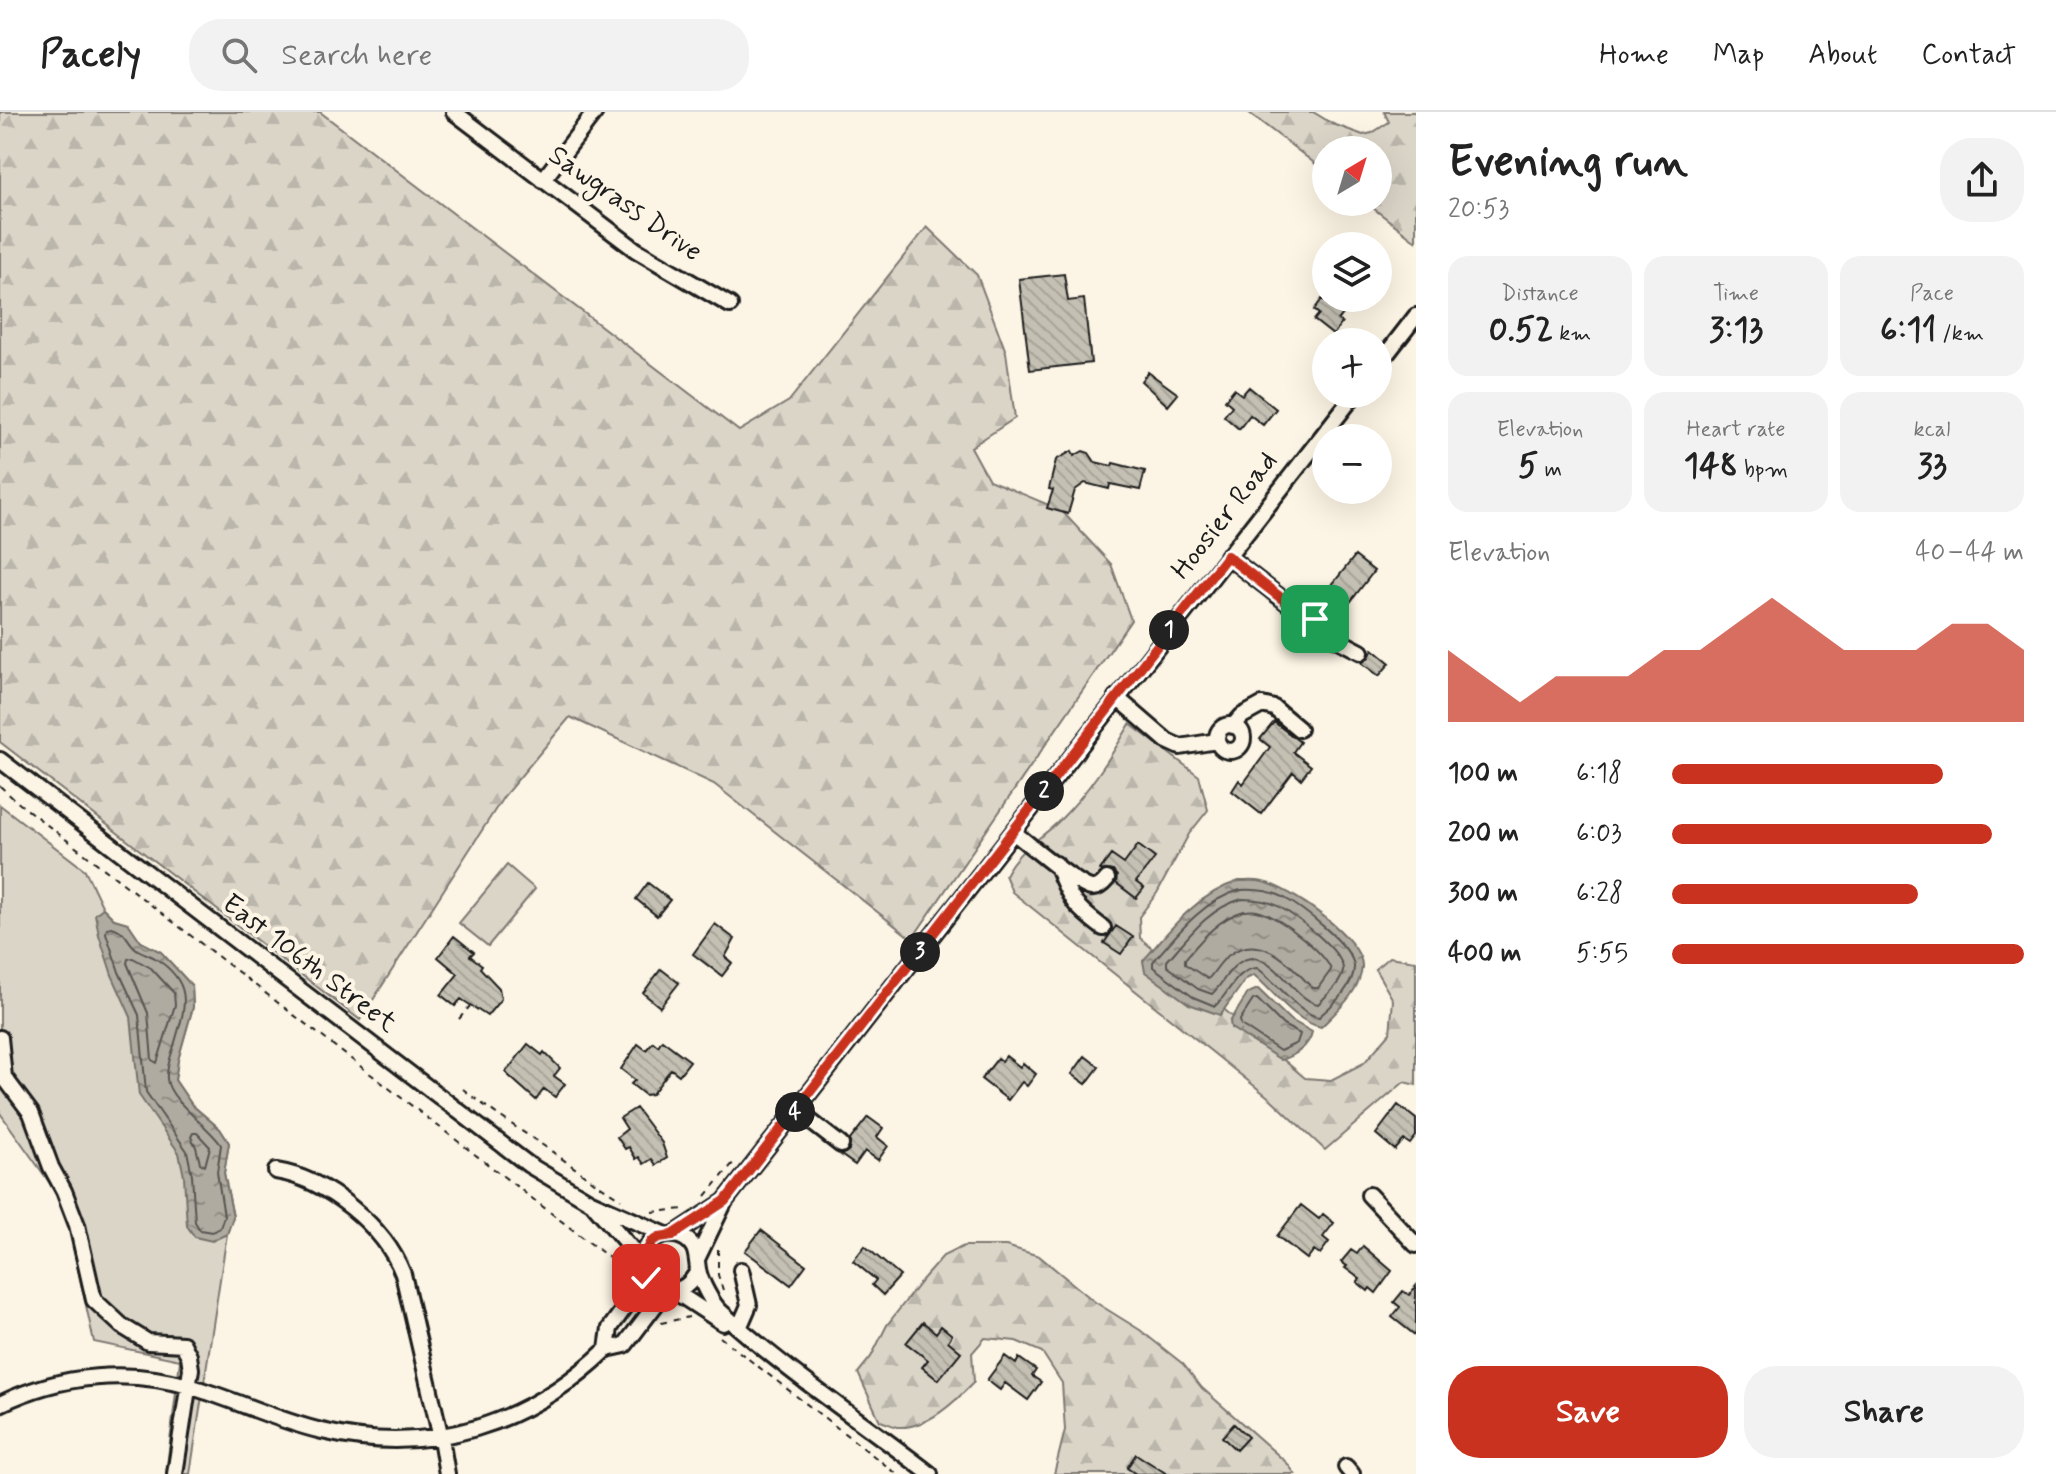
<!DOCTYPE html>
<meta charset="utf-8">
<style>
body{margin:0;font-family:Mynerve,sans-serif;background:#f2f2f2;color:#222;height:100vh;display:flex;flex-direction:column;font-size:30px;white-space:nowrap}
*{box-sizing:border-box;margin:0}
p{font-size:26px;color:#767676}
.icon{flex:none;width:44px;height:44px;fill:none;stroke:currentColor;stroke-width:2;stroke-linecap:round;stroke-linejoin:round}
.map{position:relative;flex:1;overflow:hidden}
.panel{display:flex;flex-direction:column;background:#fff;width:640px}
.panel>*{flex:none}
.needle{width:52px;rotate:38deg}
.buttons{position:absolute;left:1312px;top:24px;display:grid;gap:16px}
.buttons a{display:grid;place-items:center;width:80px;height:80px;border-radius:50%;background:#fff;box-shadow:0 8px 32px #0002;font-size:40px}
.pin{position:absolute;display:grid;place-items:center;width:68px;height:68px;color:#fff;margin:-34px;border-radius:16px;box-shadow:0 4px 12px #0006}
.km{position:absolute;width:40px;height:40px;margin:-20px;border-radius:50%;background:#222;color:#fff;font-size:22px;line-height:40px;text-align:center}
.round{display:grid;place-items:center;flex:none;width:84px;height:84px;border-radius:32px;background:#f2f2f2}
.head{display:flex;align-items:center;justify-content:space-between;height:136px;padding:0 32px}
h1{font-size:44px;font-weight:800;line-height:60px}
.figures{display:grid;grid-template-columns:repeat(3,1fr);gap:12px;height:136px;padding:8px 32px}
.figures div{display:grid;align-content:center;border-radius:20px;background:#f2f2f2;text-align:center}
.figures b{font-size:34px;font-weight:800}
.figures small{font-size:22px;font-weight:400}
.figures p{font-size:22px}
.chart{height:224px;padding:16px 32px}
.chart p{display:flex;justify-content:space-between}
.chart svg{width:100%;height:144px;margin-top:8px;fill:#c8321e;opacity:.7}
.cta{display:flex;gap:16px;margin-top:auto;padding:16px 32px}
.cta a{flex:1;height:92px;border-radius:32px;background:#c8321e;color:#fff;font-size:32px;font-weight:800;line-height:92px;text-align:center}
.cta a+a{background:#f2f2f2;color:#222}
ul{padding:0 32px;list-style:none;font-size:26px}
li{display:grid;grid-template-columns:128px 96px 1fr;align-items:center;height:60px}
li i{height:20px;border-radius:10px;background:#c8321e}
header{display:flex;align-items:center;gap:48px;box-sizing:border-box;height:112px;padding:0 40px;background:#fff;border-bottom:2px solid #e0e0e0}
header strong{font-size:38px}
nav{display:flex;gap:44px;margin-inline-start:auto;font-size:28px}
.search{width:560px;height:72px;background:#f2f2f2;display:flex;align-items:center;gap:20px;box-sizing:border-box;padding:0 28px;border-radius:32px;color:#767676;font-size:30px}
main{display:flex;flex:1;min-height:0}
.map>svg:first-child{display:block}
.grass{fill:#dbd5c8;stroke:#7c7872;stroke-width:2}
.forest{fill:url(#forest-firs);stroke:#7c7872;stroke-width:2}
.water{fill:url(#water-ripples);stroke:#75726c;stroke-width:2}
.lines{fill:none;stroke-linecap:round;stroke-linejoin:round}
.shore{stroke:#575551;stroke-width:2}
.building{fill:url(#building-back-hatch);stroke:#1c1c1c;stroke-width:2}
.minor-casing{stroke:#1c1c1c;stroke-width:20}
.path{stroke:#1c1c1c;stroke-width:2;stroke-dasharray:6 6;stroke-linecap:butt}
.minor{stroke:#fcf5e5;stroke-width:14}
.route-casing{stroke:#fff;stroke-width:16}
.route{stroke:#c8321e;stroke-width:10}
.labels{text-anchor:middle;dominant-baseline:central;stroke-width:8;stroke-linejoin:round;paint-order:stroke}
.street-label{font-size:28px;fill:#1c1c1c;stroke:#fcf5e5}
</style>
<header>
<strong>Pacely</strong>
<div class="search"><svg class="icon" aria-label="search" viewBox="0 0 24 24"><circle cx="10" cy="10" r="6"/><path d="M15 15l6 6"/></svg>Search here</div>
<nav><a>Home</a><a>Map</a><a>About</a><a>Contact</a></nav>
</header>
<main>
<div class="map">
<svg width="1416" height="1362" viewBox="0 0 1416 1362">
<defs>
<pattern id="forest-firs" width="22" height="20" patternUnits="userSpaceOnUse" patternTransform="scale(2)"><rect width="22" height="20" fill="#dbd5c8"/><path d="M5 1l3.5 6h-7zM16 11l3.5 6h-7z" fill="#bbb6ab"/></pattern>
<pattern id="water-ripples" width="26" height="14" patternUnits="userSpaceOnUse" patternTransform="scale(2)"><rect width="26" height="14" fill="#b0aba1"/><path d="M2 4q2-2 4 0t4 0M15 11q2-2 4 0t4 0" fill="none" stroke="#8e8a82"/></pattern>
<pattern id="building-back-hatch" width="6" height="6" patternUnits="userSpaceOnUse" patternTransform="scale(2)"><rect width="6" height="6" fill="#c4c0b3"/><path d="M-1 5l2 2M0 0l6 6M5-1l2 2" fill="none" stroke="#a8a499"/></pattern>
</defs>
<rect width="100%" height="100%" fill="#fcf5e5"/>
<filter id="ink" filterUnits="userSpaceOnUse"><feTurbulence type="fractalNoise" baseFrequency=".0125" numOctaves="2"/><feDisplacementMap in="SourceGraphic" scale="16" xChannelSelector="R" yChannelSelector="G"/><feConvolveMatrix kernelMatrix="1 2 1 2 8 2 1 2 1" color-interpolation-filters="sRGB"/></filter>
<g filter="url(#ink)">
<path class="grass" d="M0 693 85 758 103 796 114 807 128 811 141 830 161 840 192 874 193 895 178 948 175 968 192 993 220 1017 229 1031 224 1061 233 1105 227 1122 190 1362H166L180 1248 94 1230 65 1098 52 1074 0 1001Z
M507 753 535 777 488 834 459 811Z"/>
<path class="forest" d="M0 0H320L739 319 789 289 927 115 977 163 1006 240 1015 306 971 335 989 368 1061 398 1111 452 1131 508 912 827 714 672 570 605 504 684 360 908 0 630Z
M1248 0H1313L1333 12 1363 23 1372 21 1389 10 1384 0H1416V129L1365 90H1378V38H1326V60Z
M1130 612 1199 664 1208 698 1189 722 1157 781 1139 805 1140 826 1305 966 1331 968 1364 951 1390 921 1393 888 1375 857 1389 845 1416 849V973L1404 970 1325 1038 1272 988 1012 780 1005 763C1020 734 1040 729 1061 707 1089 679 1110 646 1130 612Z
M964 1134H1006L1039 1144 1095 1190 1140 1218 1183 1252 1202 1276 1287 1351 1295 1362H1054L1065 1318 1062 1271 1042 1240 1016 1229 985 1226 972 1241 974 1270C956 1289 927 1317 898 1315 892 1314 885 1310 880 1309L858 1261 871 1245 887 1213 922 1168 943 1144Z"/>
<path class="water" d="M1239 769C1247 769 1256 768 1263 770 1289 775 1364 827 1362 855 1360 880 1338 898 1321 915 1295 910 1274 880 1254 863L1246 867 1220 903 1189 892 1145 860 1143 849C1171 816 1197 782 1239 769Z
M103 796 114 807 128 811 141 830 161 840 192 874 193 895 178 948 175 968 192 993 220 1017 229 1031 224 1061 233 1105 227 1122 212 1129 195 1125 187 1114 184 1064 179 1041 139 983 131 905 112 863 99 823 95 802Z
M1258 877 1289 907 1312 920C1309 935 1294 944 1281 948L1231 916 1230 910 1248 881Z"/>
<g class="lines">
<path class="shore" d="M1240 778C1255 777 1269 778 1283 785 1301 795 1352 833 1354 854 1355 874 1332 893 1319 905 1300 903 1275 868 1257 856 1236 857 1229 882 1215 894L1193 885 1153 855V850C1178 821 1202 789 1240 778Z
M1242 787C1255 787 1266 788 1278 794 1294 803 1344 839 1343 858 1343 870 1326 884 1318 892 1291 888 1269 825 1236 853 1226 861 1221 874 1212 882L1198 877 1167 854V849C1189 824 1209 796 1242 787Z
M1244 799C1248 799 1253 798 1257 799 1277 803 1325 840 1331 858L1318 876H1312C1291 853 1261 818 1229 843 1220 849 1215 860 1208 867L1185 852V847C1202 827 1219 806 1244 799Z
M112 815C129 820 126 830 138 838 143 841 150 843 155 846 197 873 184 898 173 937 170 946 166 958 167 967 169 989 209 1014 221 1033L217 1060 224 1104 220 1116 212 1120 200 1118 195 1110 192 1063 187 1039 146 980 139 903 119 860 106 821 107 816Z
M133 846 151 856 174 881 175 893 157 951 152 948 148 901 127 851 128 847Z
M1257 887 1283 913 1300 922 1297 931 1280 939 1241 913 1240 908 1253 888Z
M193 1021H197L210 1035 205 1054 200 1051 196 1035 191 1025Z"/>
</g>
<path class="building" d="M1064 162 1068 189 1084 187 1091 251 1030 258 1019 167Z
M1330 186H1353L1343 198 1345 200 1338 208 1342 211 1333 223 1314 208 1319 202 1314 198 1322 187 1327 190Z
M1148 260 1178 282 1168 294 1141 269Z
M1249 275 1276 297 1263 313 1250 303 1239 317 1224 304 1232 294 1225 288 1234 277 1242 283Z
M1072 339 1074 344 1083 339 1089 341 1095 350 1112 354 1113 351 1145 359 1140 378 1110 372 1109 377 1085 371 1075 378 1068 402 1047 396 1053 378 1049 377 1056 348Z
M1355 444 1374 459 1338 506 1331 501 1328 492 1319 489Z
M1373 537 1390 551 1379 564 1362 551 1369 545Z
M1274 610 1300 630 1293 640 1311 654 1301 667 1293 660 1261 702 1232 679 1239 668 1243 672 1270 635 1260 627Z
M1138 733 1155 746 1136 770 1144 776 1136 786 1116 771 1117 764 1113 759 1100 758 1111 743 1124 752Z
M648 771 670 788 657 804 636 787Z
M715 812 735 827 725 845 732 851 722 864 693 842Z
M1116 814 1133 825 1121 842 1104 831Z
M454 824 474 840 470 844 482 853 480 856 499 876 501 887 487 904 461 887 455 894 441 883 458 862 438 845Z
M661 857 679 871 660 895 643 881Z
M662 928 690 949 679 963 671 957 652 982 645 983 631 972 635 968 621 957 638 932 646 938 653 930 658 934Z
M528 932 542 943 544 940 560 956 554 964 565 972 555 985 544 977 536 988 508 963 506 960Z
M1006 944 1020 955 1023 951 1036 962 1027 974 1022 970 1008 988 981 967 998 946 1002 949Z
M1085 944 1099 955 1086 972 1072 962Z
M1398 993 1416 1007V1024L1410 1032 1404 1028 1395 1038 1376 1022Z
M636 996 662 1031 667 1046 656 1053 652 1047 644 1052 639 1045 636 1047 629 1035 625 1037 617 1025 627 1017 620 1006Z
M868 1005 883 1016 877 1025 888 1034 878 1048 865 1039 855 1053 841 1043 849 1038 850 1028Z
M1301 1093 1319 1107 1323 1102 1334 1111 1323 1125 1329 1130 1320 1142 1314 1138 1307 1147 1277 1124Z
M761 1118 806 1153 791 1173 745 1139Z
M865 1134 900 1164 883 1183 872 1173 876 1168 853 1149Z
M1363 1134 1392 1159 1376 1181 1370 1176 1368 1179 1357 1170 1360 1167 1345 1156 1347 1154 1341 1150 1351 1138 1357 1142Z
M1416 1174V1224L1392 1205 1400 1195 1394 1190 1403 1179 1409 1183Z
M923 1210 936 1221 941 1214 952 1223 948 1229 961 1240 938 1268 922 1255 928 1248 906 1231Z
M1005 1244 1016 1252 1019 1246 1036 1258 1032 1264 1041 1270 1028 1288 1005 1271 1000 1278 987 1268Z
M1234 1312 1248 1325 1236 1338 1222 1325Z
M1136 1342 1167 1362H1136L1127 1356Z"/>
<g class="lines">
<defs>
<path id="minor" d="M454 0 636 138 730 193
M543 68 595 0
M1378 253 1416 204
M1227 444 1308 507H1315L1321 499
M1315 507 1336 527 1361 540
M1116 585 1167 629 1180 635 1217 629
M1217 626a13 13 0 1 1 26 0a13 13 0 1 1-26 0Z
M1233 614 1242 604 1262 593 1274 596 1299 617
M0 648 529 1053 591 1090 666 1123
M1013 720C1028 731 1076 773 1091 776 1098 777 1103 772 1107 767
M1056 752C1071 788 1071 792 1103 816
M0 926 4 965 31 1001 51 1055 64 1079 77 1113 94 1188 122 1214 148 1230 183 1232 189 1244 191 1257 175 1362
M796 998 841 1033
M276 1059C327 1067 385 1115 403 1162L441 1326 447 1362
M1369 1083 1416 1133
M594 1093 642 1149
M673 1123 725 1089
M698 1145 725 1089 1355 282
M698 1158C682 1196 631 1177 643 1142 649 1126 668 1118 684 1126 697 1133 696 1144 698 1157 700 1169 712 1192 721 1200 786 1259 860 1308 930 1362
M646 1166 610 1216 607 1237 625 1233 666 1179
M674 1179 723 1211
M739 1216 749 1193 741 1158
M0 1292C61 1262 130 1256 195 1276 238 1289 278 1309 322 1319 430 1345 528 1313 607 1237
M1346 1355 1352 1362"/>
</defs>
<use href="#minor" class="minor-casing"/>
<path class="path" d="M0 674 16 689 625 1158V1170
M459 907 470 894
M463 977C489 998 516 1015 544 1034 570 1052 594 1071 621 1087
M706 1084 734 1050
M652 1100 685 1097
M718 1137V1163L723 1178
M661 1211 689 1205
M720 1225 897 1362"/>
<use href="#minor" class="minor"/>
</g>
</g>
<g class="lines" filter="url(#ink)">
<defs>
<path id="route" d="M646 1166 642 1149 652 1129 659 1125 673 1123 725 1089 1227 444 1308 507H1315"/>
</defs>
<use href="#route" class="route-casing"/>
<use href="#route" class="route"/>
</g>
<g class="labels">
<g class="street-label">
<text transform="translate(625 92) rotate(35)">Sawgrass Drive</text>
<text transform="translate(1225 404) rotate(-52)">Hoosier Road</text>
<text transform="translate(309 852) rotate(37)">East 106th Street</text>
</g>
</g>
</svg>
<div class="buttons">
<a><svg class="needle" viewBox="-14 -14 28 28"><path d="M0-13l5 13h-10z" fill="#e53935"/><path d="M0 13l5-13h-10z" fill="#767676"/></svg></a>
<a><svg class="icon" aria-label="layers" viewBox="0 0 24 24"><path d="M12 4l9 5-9 5-9-5zM3 14l9 5 9-5"/></svg></a>
<a>+</a>
<a>−</a>
</div>
<div class="pin" style="left:1315px;top:507px;background:#1e9e55"><svg class="icon" aria-label="arrive" viewBox="0 0 24 24"><path d="M6 21V4h12l-3 4 3 4H6"/></svg></div>
<div class="pin" style="left:646px;top:1166px;background:#d93025"><svg class="icon" aria-label="check" viewBox="0 0 24 24"><path d="M5 12l5 5 9-10"/></svg></div>
<b class="km" style="left:1169px;top:518px">1</b>
<b class="km" style="left:1044px;top:679px">2</b>
<b class="km" style="left:920px;top:840px">3</b>
<b class="km" style="left:795px;top:1000px">4</b>
</div>
<section class="panel">
<div class="head"><div><h1>Evening run</h1><p>20:53</p></div><a class="round"><svg class="icon" aria-label="share" viewBox="0 0 24 24"><path d="M12 15V3M7 8l5-5 5 5M5 13v7h14v-7"/></svg></a></div>
<div class="figures">
<div><p>Distance</p><b>0.52<small> km</small></b></div>
<div><p>Time</p><b>3:13</b></div>
<div><p>Pace</p><b>6:11<small> /km</small></b></div>
</div>
<div class="figures">
<div><p>Elevation</p><b>5<small> m</small></b></div>
<div><p>Heart rate</p><b>148<small> bpm</small></b></div>
<div><p>kcal</p><b>33</b></div>
</div>
<div class="chart"><p><span>Elevation</span>40–44 m</p>
<svg viewBox="0 0 160 44" preserveAspectRatio="none"><path d="M0 44V22L10 30L20 38L30 30L40 30L50 30L60 22L70 22L80 14L90 6L100 14L110 22L120 22L130 22L140 14L150 14L160 22V44z"/></svg>
</div>
<ul>
<li><b>100 m</b>6:18<i style="width:77%"></i></li>
<li><b>200 m</b>6:03<i style="width:91%"></i></li>
<li><b>300 m</b>6:28<i style="width:70%"></i></li>
<li><b>400 m</b>5:55<i style="width:100%"></i></li>
</ul>
<div class="cta"><a>Save</a><a>Share</a></div>
</section>
</main>
